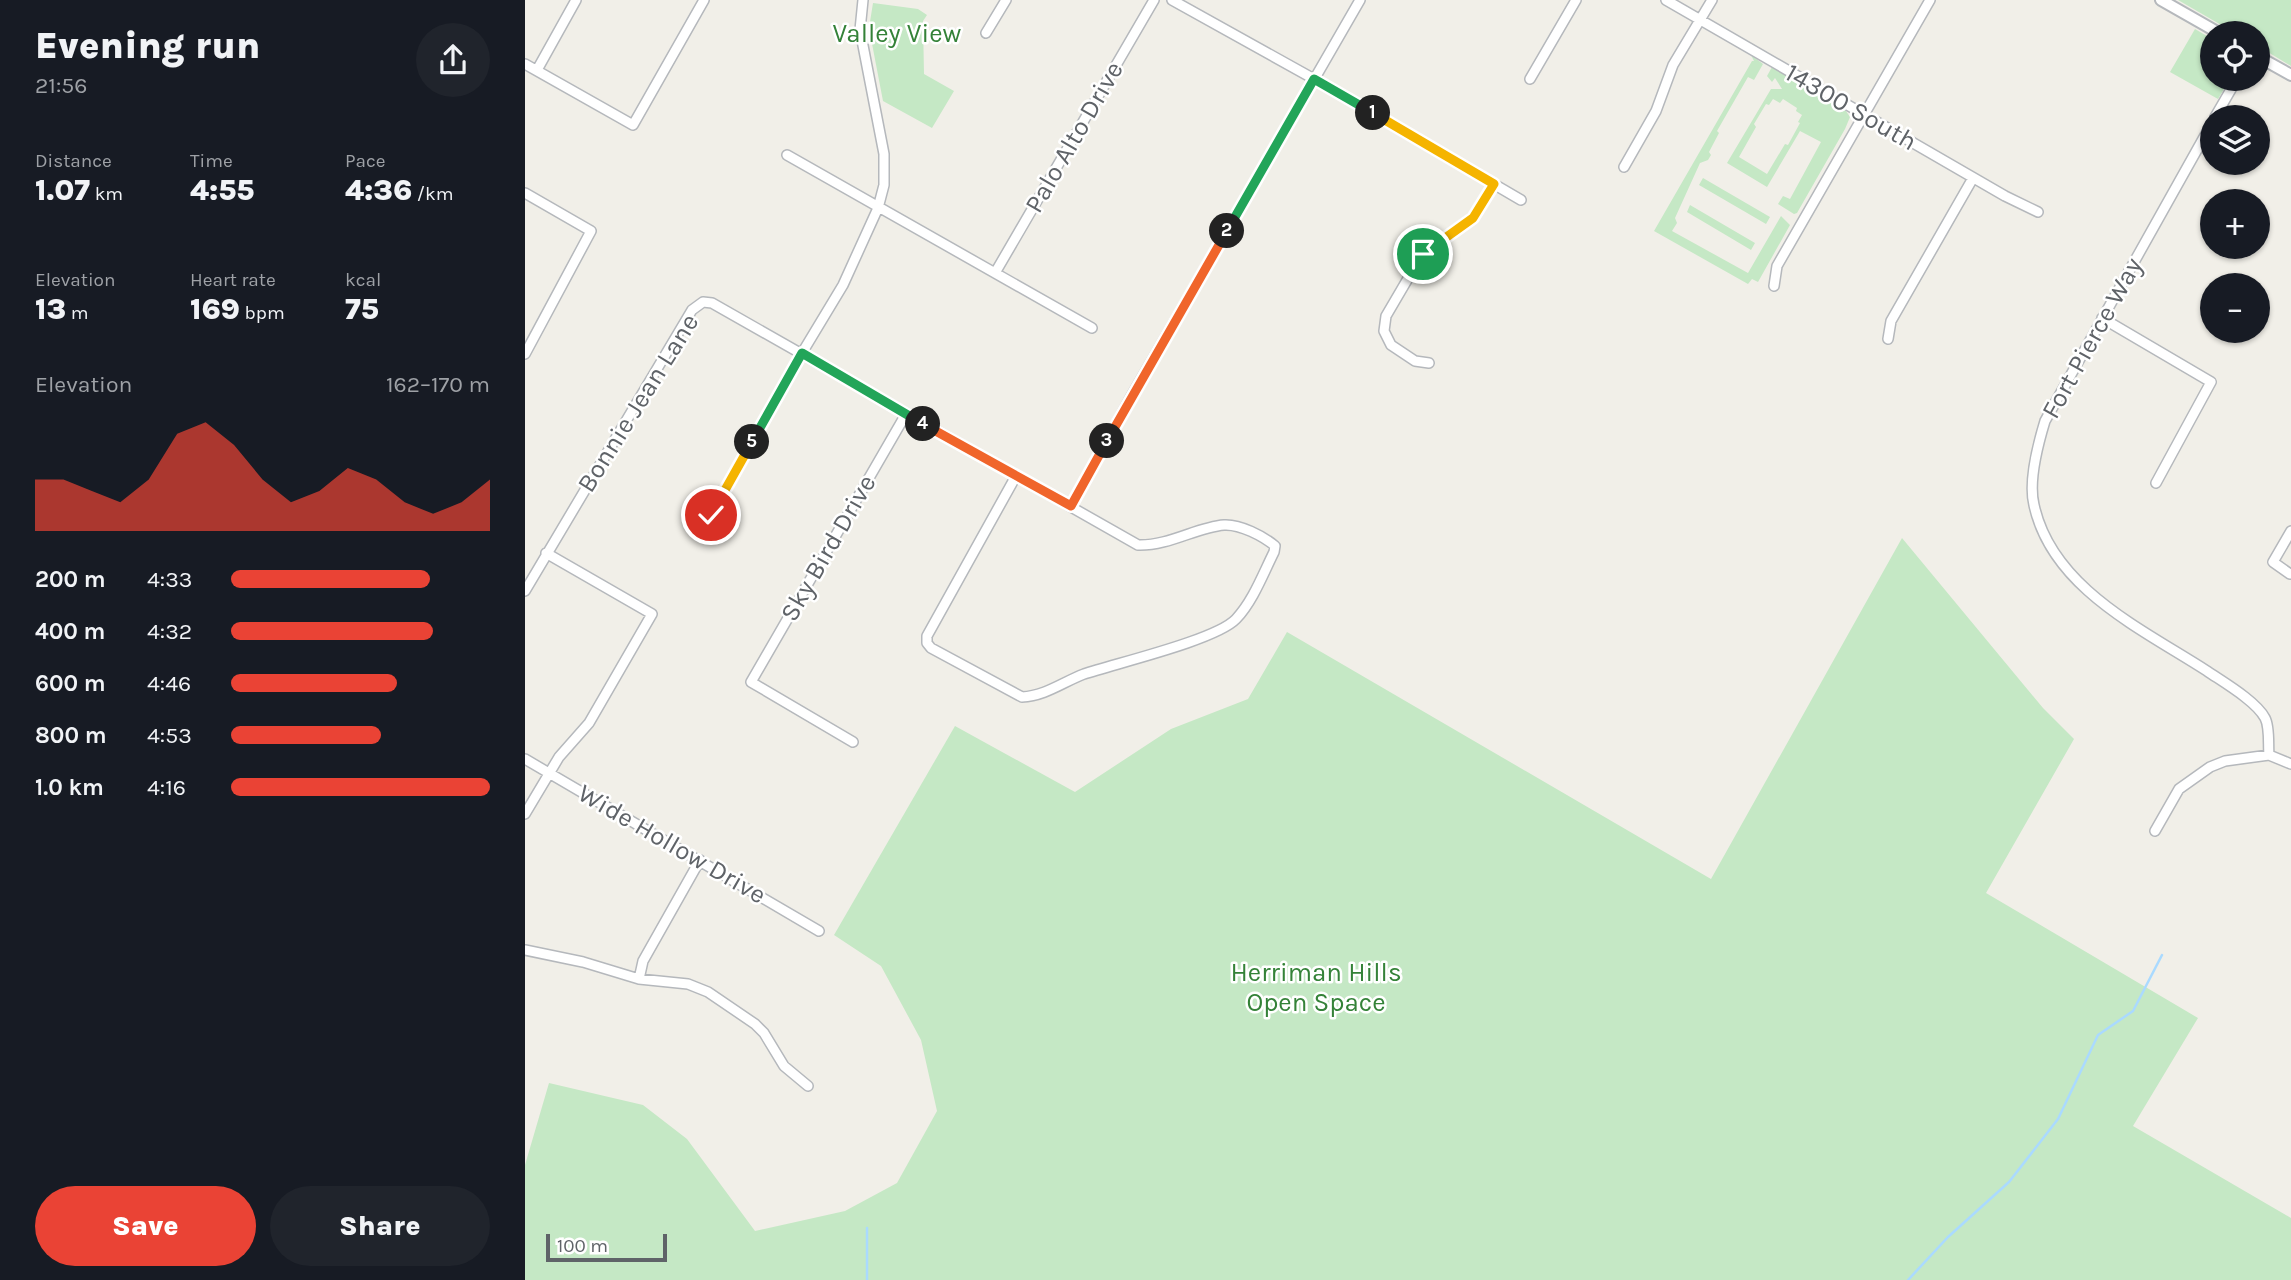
<!DOCTYPE html>
<meta charset="utf-8">
<style>
body{margin:0;font-family:Karla,sans-serif;background:#20242c;color:#f1f3f6;height:100vh;display:flex;flex-direction:column;font-size:26px;white-space:nowrap}
*{box-sizing:border-box;margin:0}
p{font-size:23px;color:#9ea1a6}
.icon{flex:none;width:38px;height:38px;fill:none;stroke:currentColor;stroke-width:2;stroke-linecap:round;stroke-linejoin:round}
.map{position:relative;flex:1;overflow:hidden}
.side{display:flex;flex-direction:column;background:#171b24;width:525px}
.side>*{flex:none}
.controls{position:absolute;left:1675px;top:21px;display:grid;gap:14px}
.controls a{display:grid;place-items:center;width:70px;height:70px;border-radius:50%;background:#171b24;box-shadow:0 2px 5px #0004;font-size:35px}
.scale{position:absolute;left:21px;bottom:18px;width:121px;box-sizing:border-box;padding-left:7px;border:4px solid #5f6368;border-top:0;font-size:19px;line-height:24px;white-space:nowrap;color:#5f6368;-webkit-text-stroke:5px #fff;paint-order:stroke}
.pin{position:absolute;display:grid;place-items:center;width:60px;height:60px;color:#fff;margin:-30px;border:4px solid #fff;border-radius:50%;box-shadow:0 2px 7px #0007}
.km{position:absolute;width:35px;height:35px;margin:-18px;border-radius:50%;background:#222;color:#fff;font-size:19px;line-height:35px;text-align:center}
.round{display:grid;place-items:center;flex:none;width:74px;height:74px;border-radius:37px;background:#20242c}
.overview{display:flex;align-items:center;justify-content:space-between;height:119px;padding:0 35px}
h1{font-size:38px;font-weight:800;line-height:52px}
.figures{display:grid;grid-template-columns:repeat(3,1fr);gap:10px;height:119px;padding:7px 35px}
.figures div{display:grid;align-content:center}
.figures b{font-size:30px;font-weight:800}
.figures small{font-size:19px;font-weight:400}
.figures p{font-size:19px}
.chart{height:196px;padding:14px 35px}
.chart p{display:flex;justify-content:space-between}
.chart svg{width:100%;height:126px;margin-top:7px;fill:#ea4335;opacity:.7}
.action{display:flex;gap:14px;margin-top:auto;padding:14px 35px}
.action a{flex:1;height:80px;border-radius:42px;background:#ea4335;color:#fff;font-size:28px;font-weight:800;line-height:80px;text-align:center}
.action a+a{background:#20242c;color:#f1f3f6}
ul{padding:0 35px;list-style:none;font-size:23px}
li{display:grid;grid-template-columns:112px 84px 1fr;align-items:center;height:52px}
li i{height:18px;border-radius:9px;background:#ea4335}
main{display:flex;flex:1;min-height:0}
.map>svg:first-child{display:block}
.green{fill:#c5e8c5;fill-rule:evenodd}
.lines{fill:none;stroke-linecap:round;stroke-linejoin:round}
.stream{stroke:#aadaff;stroke-width:2.5}
.minor-casing{stroke:#b5b8bc;stroke-width:12}
.tertiary-casing{stroke:#b5b8bc;stroke-width:14}
.minor{stroke:#fff;stroke-width:9}
.tertiary{stroke:#fff;stroke-width:10}
.split-1-casing{stroke:#fff;stroke-width:14}
.split-2-casing{stroke:#fff;stroke-width:14}
.split-3-casing{stroke:#fff;stroke-width:14}
.split-4-casing{stroke:#fff;stroke-width:14}
.split-5-casing{stroke:#fff;stroke-width:14}
.split-6-casing{stroke:#fff;stroke-width:14}
.split-1{stroke:#f5b400;stroke-width:9}
.split-2{stroke:#22a559;stroke-width:9}
.split-3{stroke:#f0652b;stroke-width:9}
.split-4{stroke:#f0652b;stroke-width:9}
.split-5{stroke:#22a559;stroke-width:9}
.split-6{stroke:#f5b400;stroke-width:9}
.labels{text-anchor:middle;dominant-baseline:central;stroke-width:5;stroke-linejoin:round;paint-order:stroke}
.park-label{font-size:26px;fill:#348238;stroke:#fff}
.street-label{font-size:26px;fill:#5f6368;stroke:#fff}
</style>
<main>
<section class="side">
<div class="overview"><div><h1>Evening run</h1><p>21:56</p></div><a class="round"><svg class="icon" aria-label="share" viewBox="0 0 24 24"><path d="M12 15V3M7 8l5-5 5 5M5 13v7h14v-7"/></svg></a></div>
<div class="figures">
<div><p>Distance</p><b>1.07<small> km</small></b></div>
<div><p>Time</p><b>4:55</b></div>
<div><p>Pace</p><b>4:36<small> /km</small></b></div>
</div>
<div class="figures">
<div><p>Elevation</p><b>13<small> m</small></b></div>
<div><p>Heart rate</p><b>169<small> bpm</small></b></div>
<div><p>kcal</p><b>75</b></div>
</div>
<div class="chart"><p><span>Elevation</span>162–170 m</p>
<svg viewBox="0 0 160 44" preserveAspectRatio="none"><path d="M0 44V26L10 26L20 30L30 34L40 26L50 10L60 6L70 14L80 26L90 34L100 30L110 22L120 26L130 34L140 38L150 34L160 26V44z"/></svg>
</div>
<ul>
<li><b>200 m</b>4:33<i style="width:77%"></i></li>
<li><b>400 m</b>4:32<i style="width:78%"></i></li>
<li><b>600 m</b>4:46<i style="width:64%"></i></li>
<li><b>800 m</b>4:53<i style="width:58%"></i></li>
<li><b>1.0 km</b>4:16<i style="width:100%"></i></li>
</ul>
<div class="action"><a>Save</a><a>Share</a></div>
</section>
<div class="map">
<svg width="1766" height="1280" viewBox="0 0 1766 1280">
<rect width="100%" height="100%" fill="#f1efe8"/>
<path class="green" d="M1653 0H1766V66L1733 46 1732 33H1710Z
M348 3 393 9 402 15 398 21 399 74 429 91 407 128 358 101 344 28Z
M1670 29 1687 39V79H1705L1693 99 1645 72Z
M1226 55 1238 64 1229 80 1223 77 1192 131 1194 133 1184 152 1186 155 1183 160 1175 163 1150 218 1152 223 1147 231 1223 273 1256 216 1265 225 1233 282 1227 279 1223 284 1129 231 1227 61H1229Z
M1247 67 1321 111 1325 117 1320 129 1272 213 1269 214 1253 204 1258 196 1265 199 1296 142 1275 131 1242 187 1202 163 1246 89H1257L1250 78 1247 82 1242 76ZM1248 99 1255 103 1258 99 1272 108 1271 111 1277 115 1273 122 1275 123 1263 145 1260 144 1242 174 1214 157 1231 127 1229 124 1241 104 1244 105Z
M1178 178 1245 217 1241 224 1174 185Z
M1165 205 1230 243 1226 250 1162 212Z
M1377 538 1518 708 1549 739 1461 893 1673 1018 1608 1126 1766 1218V1280H0V1165L24 1083 118 1105 162 1139 230 1231 320 1211 372 1183 412 1111 396 1040 356 966 309 935 430 726 550 792 646 729 723 699 762 632 1186 879Z"/>
<g class="lines">
<path class="stream" d="M342 1228V1280
M1383 1280 1423 1237 1484 1182 1533 1119 1573 1035 1608 1011 1637 955"/>
<defs>
<path id="minor" d="M647 0 789 79 996 200
M1141 0 1480 196 1513 212
M461 33 481 0
M0 64 108 125 179 0
M12 70 51 0
M1005 79 1051 0
M1690 117 1712 79
M1687 123 1520 421C1513 444 1503 481 1509 505 1527 588 1617 629 1682 671 1698 682 1731 701 1740 718 1745 727 1743 745 1744 755
M262 155 567 328
M1099 167 1131 111 1148 65 1187 0
M0 193 66 231 0 354
M470 273 629 0
M1249 286 1252 266 1405 0
M1577 318 1686 382 1631 483
M1363 339 1366 321 1448 178
M904 363 890 361 866 345 859 331 861 316 895 258 906 248 948 217 969 184
M546 506 607 395 835 0
M186 515 277 353 318 285 353 208 359 185V154L335 30 338 0
M1765 574 1748 562 1766 531
M0 591 167 310 178 302 187 303 613 545C644 546 672 527 699 525 715 524 738 536 750 546L749 552C738 574 728 601 711 619 691 640 592 663 559 674 538 682 520 696 497 697L406 648 402 643V636L491 476
M328 742 226 682 381 414
M0 759 294 931
M0 814 34 757 64 723 127 614 21 553
M1630 831 1654 789 1685 767 1700 761 1744 755 1766 764
M0 950 58 962 114 979 163 984 183 992 230 1024 239 1033 259 1066 283 1086
M114 979 118 961 175 860"/>
<path id="tertiary" d="M1636 0 1694 33
M1732 56 1766 75"/>
</defs>
<use href="#minor" class="minor-casing"/>
<use href="#tertiary" class="tertiary-casing"/>
<use href="#minor" class="minor"/>
<use href="#tertiary" class="tertiary"/>
</g>
<g class="lines">
<defs>
<path id="split-1" d="M848 113 969 184 948 218 898 254"/>
<path id="split-2" d="M702 231 789 79 848 113"/>
<path id="split-3" d="M582 441 702 231"/>
<path id="split-4" d="M398 424 546 506 582 441"/>
<path id="split-5" d="M227 442 277 353 398 424"/>
<path id="split-6" d="M186 515 227 442"/>
</defs>
<use href="#split-1" class="split-1-casing"/>
<use href="#split-2" class="split-2-casing"/>
<use href="#split-3" class="split-3-casing"/>
<use href="#split-4" class="split-4-casing"/>
<use href="#split-5" class="split-5-casing"/>
<use href="#split-6" class="split-6-casing"/>
<use href="#split-1" class="split-1"/>
<use href="#split-2" class="split-2"/>
<use href="#split-3" class="split-3"/>
<use href="#split-4" class="split-4"/>
<use href="#split-5" class="split-5"/>
<use href="#split-6" class="split-6"/>
</g>
<g class="labels">
<g class="park-label">
<text x="372" y="33">Valley View</text>
<text x="791" y="972">Herriman Hills<tspan x="791" dy="30">Open Space</tspan></text>
</g>
<g class="street-label">
<text transform="translate(1326 107) rotate(30)">14300 South</text>
<text transform="translate(549 137) rotate(-60)">Palo Alto Drive</text>
<text transform="translate(1567 338) rotate(-61)">Fort Pierce Way</text>
<text transform="translate(113 403) rotate(-58)">Bonnie Jean Lane</text>
<text transform="translate(303 548) rotate(-60)">Sky Bird Drive</text>
<text transform="translate(147 844) rotate(30)">Wide Hollow Drive</text>
</g>
</g>
</svg>
<div class="controls">
<a><svg class="icon" aria-label="locate" viewBox="0 0 24 24"><circle cx="12" cy="12" r="6"/><path d="M12 2v4M12 18v4M2 12h4M18 12h4"/></svg></a>
<a><svg class="icon" aria-label="layers" viewBox="0 0 24 24"><path d="M12 4l9 5-9 5-9-5zM3 14l9 5 9-5"/></svg></a>
<a>+</a>
<a>−</a>
</div>
<div class="scale">100 m</div>
<div class="pin" style="left:898px;top:254px;background:#1e9e55"><svg class="icon" aria-label="arrive" viewBox="0 0 24 24"><path d="M6 21V4h12l-3 4 3 4H6"/></svg></div>
<div class="pin" style="left:186px;top:515px;background:#d93025"><svg class="icon" aria-label="check" viewBox="0 0 24 24"><path d="M5 12l5 5 9-10"/></svg></div>
<b class="km" style="left:848px;top:113px">1</b>
<b class="km" style="left:702px;top:231px">2</b>
<b class="km" style="left:582px;top:441px">3</b>
<b class="km" style="left:398px;top:424px">4</b>
<b class="km" style="left:227px;top:442px">5</b>
</div>
</main>
